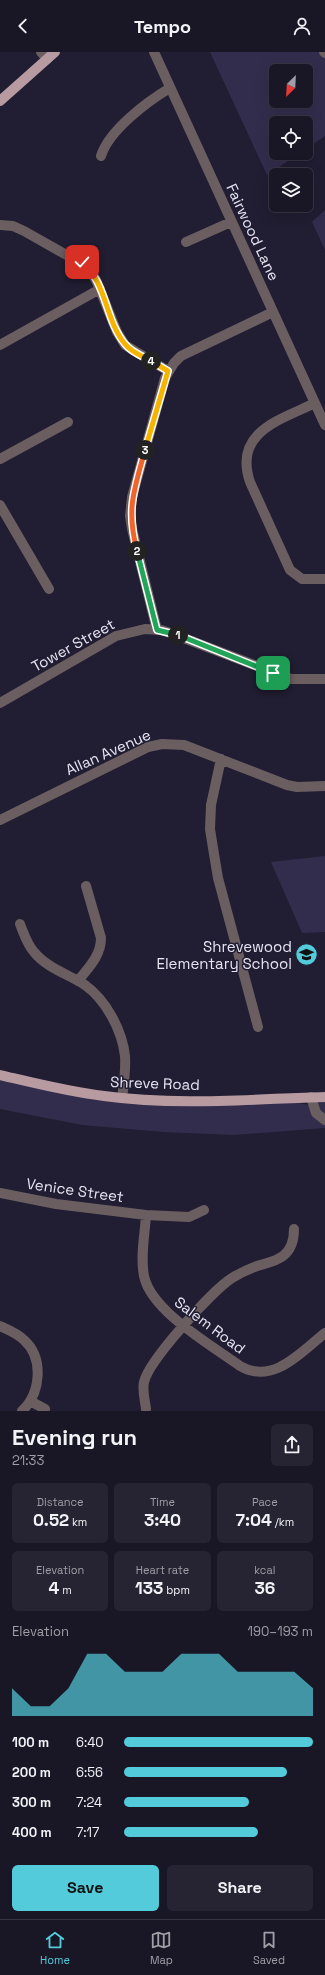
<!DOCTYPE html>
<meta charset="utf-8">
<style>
body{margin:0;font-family:"Space Grotesk",sans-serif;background:#262332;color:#f1f3f6;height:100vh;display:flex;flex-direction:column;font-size:15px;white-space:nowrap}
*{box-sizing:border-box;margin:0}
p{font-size:13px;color:#9f9fa7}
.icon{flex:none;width:22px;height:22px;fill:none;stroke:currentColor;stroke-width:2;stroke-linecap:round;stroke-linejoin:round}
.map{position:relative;height:1359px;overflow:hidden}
.sheet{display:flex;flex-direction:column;background:#191626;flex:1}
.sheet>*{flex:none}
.needle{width:26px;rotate:204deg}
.fabs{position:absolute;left:269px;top:12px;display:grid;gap:8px}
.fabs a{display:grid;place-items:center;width:44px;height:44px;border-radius:6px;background:#191626;box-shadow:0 4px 16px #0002,0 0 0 1px #373543;font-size:20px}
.pin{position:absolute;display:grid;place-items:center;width:34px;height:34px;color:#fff;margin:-17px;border-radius:8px;box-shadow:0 2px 6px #0006}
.km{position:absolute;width:20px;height:20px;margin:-10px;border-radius:50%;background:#222;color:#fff;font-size:11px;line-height:20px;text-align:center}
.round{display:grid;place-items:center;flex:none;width:42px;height:42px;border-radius:6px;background:#262332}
.summary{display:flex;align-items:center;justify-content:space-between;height:68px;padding:0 12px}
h1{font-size:22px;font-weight:700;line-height:30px}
.figures{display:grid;grid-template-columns:repeat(3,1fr);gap:6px;height:68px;padding:4px 12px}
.figures div{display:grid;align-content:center;border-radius:6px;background:#262332;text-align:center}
.figures b{font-size:17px;font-weight:700}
.figures small{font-size:11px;font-weight:400}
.figures p{font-size:11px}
.chart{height:112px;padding:8px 12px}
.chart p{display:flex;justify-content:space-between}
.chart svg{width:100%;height:72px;margin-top:4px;fill:#53cbdb;opacity:.7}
.button{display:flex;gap:8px;margin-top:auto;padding:8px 12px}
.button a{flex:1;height:46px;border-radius:6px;background:#53cbdb;color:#111;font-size:16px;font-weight:700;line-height:46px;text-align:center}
.button a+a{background:#262332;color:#f1f3f6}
ul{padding:0 12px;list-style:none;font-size:13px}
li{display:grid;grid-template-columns:64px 48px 1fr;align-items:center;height:30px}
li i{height:10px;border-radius:5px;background:#53cbdb}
header{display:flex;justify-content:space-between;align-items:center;height:52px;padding:0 12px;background:#191626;font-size:18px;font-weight:700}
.menu{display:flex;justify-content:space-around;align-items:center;height:56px;border-top:1px solid #373543;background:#191626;font-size:11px;color:#9f9fa7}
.menu a{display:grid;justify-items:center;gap:2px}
.menu .on{color:#53cbdb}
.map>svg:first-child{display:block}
.green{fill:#332d4d;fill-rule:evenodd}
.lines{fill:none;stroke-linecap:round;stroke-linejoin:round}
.minor{stroke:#6b5e60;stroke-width:10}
.major{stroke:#b79ba0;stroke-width:10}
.split-1-casing{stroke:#fff;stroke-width:8}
.split-2-casing{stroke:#fff;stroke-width:8}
.split-3-casing{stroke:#fff;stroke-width:8}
.split-4-casing{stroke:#fff;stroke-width:8}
.split-5-casing{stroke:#fff;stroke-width:8}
.split-1{stroke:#22a559;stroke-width:5}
.split-2{stroke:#22a559;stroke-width:5}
.split-3{stroke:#f0652b;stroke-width:5}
.split-4{stroke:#f5b400;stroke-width:5}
.split-5{stroke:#f5b400;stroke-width:5}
.labels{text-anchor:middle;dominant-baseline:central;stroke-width:3;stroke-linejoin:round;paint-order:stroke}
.street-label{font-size:15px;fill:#e7e5f3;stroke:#211d32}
.poi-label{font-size:15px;fill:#e7e5f3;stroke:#211d32;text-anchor:end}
</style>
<header><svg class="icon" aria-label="back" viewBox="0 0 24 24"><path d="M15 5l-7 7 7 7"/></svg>Tempo<svg class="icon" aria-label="person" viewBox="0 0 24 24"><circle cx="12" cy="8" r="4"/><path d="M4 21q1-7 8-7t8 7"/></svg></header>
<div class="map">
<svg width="325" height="1359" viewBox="0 0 325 1359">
<rect width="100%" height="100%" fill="#211d32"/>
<path class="green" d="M210 0H320L325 6V84L306 97V71H276V101H300L267 123ZM276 19H306V49H276Z
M325 158V198L312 170Z
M325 804V880L302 881 271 810Z
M0 1027 59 1040 297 1050C306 1054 317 1053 325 1049V1076L234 1083 163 1080 82 1073 0 1057Z"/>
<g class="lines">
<path class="minor" d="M41 0 47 7
M154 0 325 373
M324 0 325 1
M101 104C109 78 148 49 170 36
M0 173 13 174 24 179 86 214 96 228 117 280 125 293 168 319
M186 190 231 170
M0 293 100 237
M315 351C280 368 233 380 250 430L290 518 302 527H325
M0 407 68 370
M0 453 49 537
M157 578 132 477 130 464 132 445 165 326 174 311 181 304 273 260
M0 651 116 584 145 577 161 578 173 582 291 627H325
M221 707 211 753 210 777 213 796 218 826 258 975
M0 768 148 695 162 692 184 693 287 733 297 735 325 734
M20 872C24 882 27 892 34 900 47 916 68 922 85 933 106 948 122 978 125 1004 126 1018 124 1032 122 1046
M78 929C88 916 101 904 101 886L86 834
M311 1045 316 1061 325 1068
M0 1141 56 1152 146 1163 189 1165 204 1158
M146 1163C145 1182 140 1204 144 1224 151 1259 211 1293 240 1314 273 1333 300 1301 325 1281
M0 1274C9 1278 17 1281 24 1288 44 1306 41 1341 22 1359
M30 1349 45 1357
M146 1357C145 1348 142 1338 144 1330 149 1308 213 1238 232 1226 240 1221 249 1217 257 1214 266 1211 275 1210 283 1204 291 1198 294 1188 294 1177"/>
<path class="major" d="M0 49 55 0
M0 1023C34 1031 69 1040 104 1044 177 1054 252 1047 325 1045"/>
</g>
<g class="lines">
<defs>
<path id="split-1" d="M178 583 273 621"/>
<path id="split-2" d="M137 499 157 578 178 583"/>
<path id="split-3" d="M137 499C126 456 134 439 145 398"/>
<path id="split-4" d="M145 398 168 319 151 309"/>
<path id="split-5" d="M82 210C107 231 105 268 125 292 131 300 142 304 151 309"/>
</defs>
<use href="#split-1" class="split-1-casing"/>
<use href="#split-2" class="split-2-casing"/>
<use href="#split-3" class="split-3-casing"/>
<use href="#split-4" class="split-4-casing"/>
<use href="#split-5" class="split-5-casing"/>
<use href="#split-1" class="split-1"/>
<use href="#split-2" class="split-2"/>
<use href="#split-3" class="split-3"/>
<use href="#split-4" class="split-4"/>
<use href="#split-5" class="split-5"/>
</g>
<defs>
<symbol id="school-disc" viewBox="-11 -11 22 22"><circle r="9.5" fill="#53cbdb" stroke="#211d32"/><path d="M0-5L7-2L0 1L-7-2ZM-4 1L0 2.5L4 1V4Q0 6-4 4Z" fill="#111"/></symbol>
</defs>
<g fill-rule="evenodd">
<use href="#school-disc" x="294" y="890" width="25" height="25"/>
</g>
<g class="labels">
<g class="street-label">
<text transform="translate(253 180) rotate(65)">Fairwood Lane</text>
<text transform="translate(73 593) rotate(-29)">Tower Street</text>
<text transform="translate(108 700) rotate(-24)">Allan Avenue</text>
<text transform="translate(155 1031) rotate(2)">Shreve Road</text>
<text transform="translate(75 1138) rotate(8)">Venice Street</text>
<text transform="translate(210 1273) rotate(37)">Salem Road</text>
</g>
<g class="poi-label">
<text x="292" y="894">Shrevewood<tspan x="292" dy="17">Elementary School</tspan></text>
</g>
</g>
</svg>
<div class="fabs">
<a><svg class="needle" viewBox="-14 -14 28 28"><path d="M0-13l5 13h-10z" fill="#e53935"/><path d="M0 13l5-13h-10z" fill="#9f9fa7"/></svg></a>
<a><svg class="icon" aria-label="locate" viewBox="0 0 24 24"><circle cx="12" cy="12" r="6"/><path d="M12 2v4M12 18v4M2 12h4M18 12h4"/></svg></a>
<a><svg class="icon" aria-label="layers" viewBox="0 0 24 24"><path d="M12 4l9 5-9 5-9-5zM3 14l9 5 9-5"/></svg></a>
</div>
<div class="pin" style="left:273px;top:621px;background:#1e9e55"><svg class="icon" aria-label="arrive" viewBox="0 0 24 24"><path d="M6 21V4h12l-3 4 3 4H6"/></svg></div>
<div class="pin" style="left:82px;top:210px;background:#d93025"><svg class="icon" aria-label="check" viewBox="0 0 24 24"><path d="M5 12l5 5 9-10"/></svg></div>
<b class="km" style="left:178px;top:583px">1</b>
<b class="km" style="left:137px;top:499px">2</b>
<b class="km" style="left:145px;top:398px">3</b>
<b class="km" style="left:151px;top:309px">4</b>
</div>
<section class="sheet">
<div class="summary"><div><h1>Evening run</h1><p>21:33</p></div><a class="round"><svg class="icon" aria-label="share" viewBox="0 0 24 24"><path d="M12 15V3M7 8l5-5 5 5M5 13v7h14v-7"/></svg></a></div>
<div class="figures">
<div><p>Distance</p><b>0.52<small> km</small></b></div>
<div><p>Time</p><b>3:40</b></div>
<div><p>Pace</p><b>7:04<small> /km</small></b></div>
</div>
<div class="figures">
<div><p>Elevation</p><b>4<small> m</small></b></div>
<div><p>Heart rate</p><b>133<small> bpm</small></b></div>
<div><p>kcal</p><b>36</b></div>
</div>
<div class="chart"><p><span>Elevation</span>190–193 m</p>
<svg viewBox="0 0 160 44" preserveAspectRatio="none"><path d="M0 44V27L10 38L20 38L30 27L40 6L50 6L60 17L70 17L80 17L90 6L100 6L110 6L120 17L130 17L140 17L150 17L160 27V44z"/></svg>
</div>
<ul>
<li><b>100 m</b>6:40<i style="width:100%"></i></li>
<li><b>200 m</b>6:56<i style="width:86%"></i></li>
<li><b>300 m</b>7:24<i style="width:66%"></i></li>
<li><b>400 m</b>7:17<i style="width:71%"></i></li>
</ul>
<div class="button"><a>Save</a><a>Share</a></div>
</section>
<nav class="menu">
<a class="on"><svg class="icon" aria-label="home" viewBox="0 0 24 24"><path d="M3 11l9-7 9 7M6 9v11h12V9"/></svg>Home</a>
<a><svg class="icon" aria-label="map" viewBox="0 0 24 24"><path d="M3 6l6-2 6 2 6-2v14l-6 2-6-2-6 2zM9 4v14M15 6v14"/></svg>Map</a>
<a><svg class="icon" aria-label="saved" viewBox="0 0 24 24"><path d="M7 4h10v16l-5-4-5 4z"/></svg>Saved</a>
</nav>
